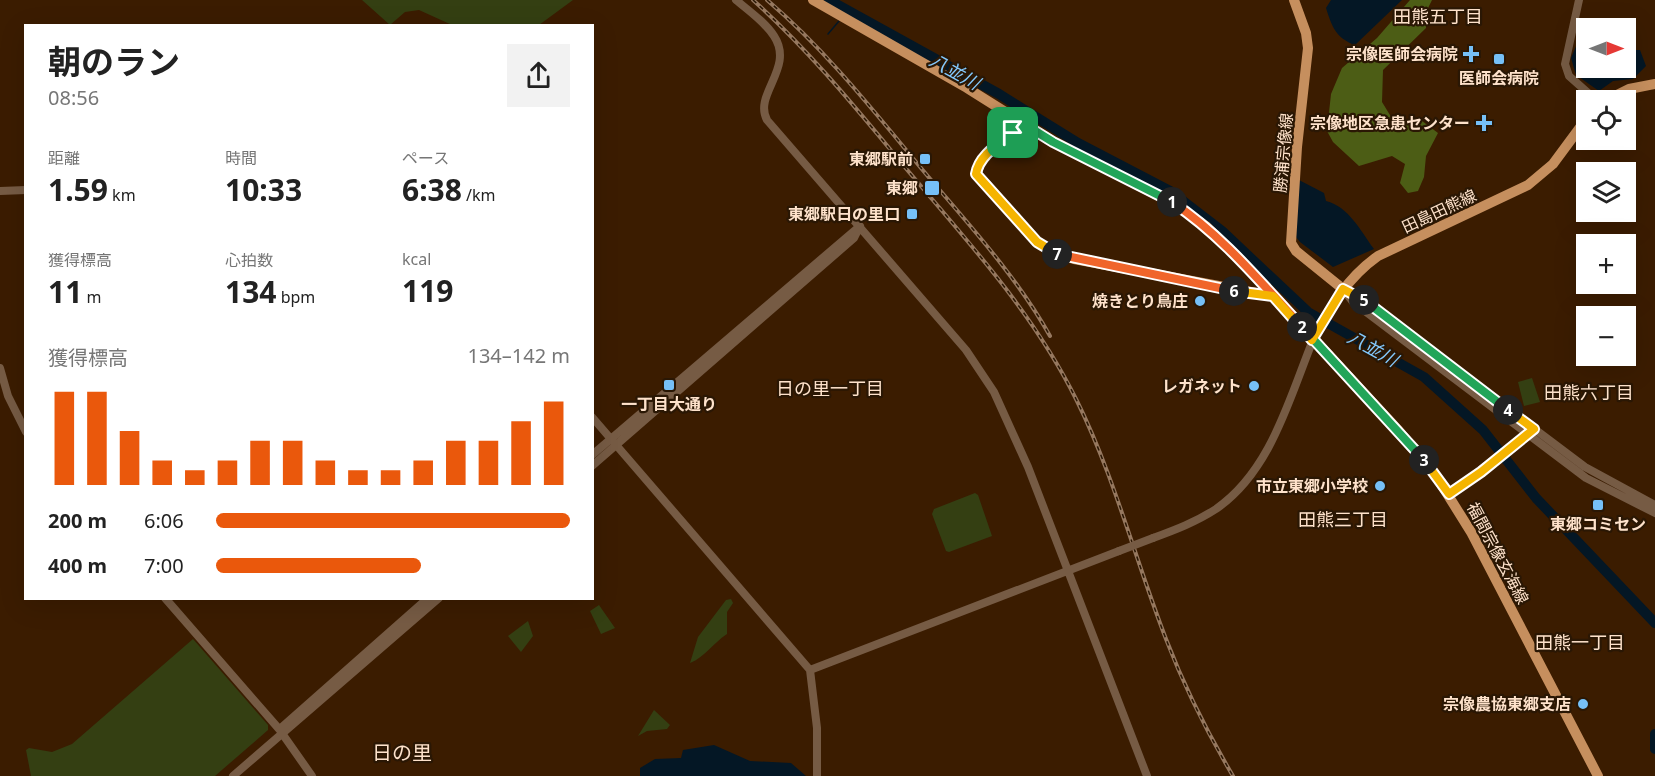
<!DOCTYPE html>
<html lang="ja">
<meta charset="utf-8">
<style>
body{margin:0;font-family:"Noto Sans","Noto Sans JP",sans-serif;background:#f2f2f2;color:#222;height:100vh;display:flex;flex-direction:column;font-size:22px;white-space:nowrap}
*{box-sizing:border-box;margin:0}
p{font-size:20px;color:#767676}
.icon{flex:none;width:33px;height:33px;fill:none;stroke:currentColor;stroke-width:2;stroke-linecap:round;stroke-linejoin:round}
.map{position:relative;flex:1;overflow:hidden}
.sheet{position:absolute;left:24px;top:24px;width:570px;height:576px;display:flex;flex-direction:column;background:#fff;border-radius:0px;box-shadow:0 6px 24px #0002}
.sheet>*{flex:none}
.needle{width:39px;rotate:90deg}
.buttons{position:absolute;left:1576px;top:18px;display:grid;gap:12px}
.buttons a{display:grid;place-items:center;width:60px;height:60px;border-radius:0px;background:#fff;box-shadow:0 6px 24px #0002;font-size:30px}
.pin{position:absolute;display:grid;place-items:center;width:51px;height:51px;color:#fff;margin:-26px;border-radius:12px;box-shadow:0 3px 9px #0006}
.km{position:absolute;width:30px;height:30px;margin:-15px;border-radius:50%;background:#222;color:#fff;font-size:16px;line-height:30px;text-align:center}
.round{display:grid;place-items:center;flex:none;width:63px;height:63px;border-radius:0px;background:#f2f2f2}
.summary{display:flex;align-items:center;justify-content:space-between;height:102px;padding:0 24px}
h1{font-size:33px;font-weight:700;line-height:45px}
.metrics{display:grid;grid-template-columns:repeat(3,1fr);gap:9px;height:102px;padding:6px 24px}
.metrics div{display:grid;align-content:center}
.metrics b{font-size:30px;font-weight:700}
.metrics small{font-size:16px;font-weight:400}
.metrics p{font-size:16px}
.chart{height:168px;padding:12px 24px}
.chart p{display:flex;justify-content:space-between}
.chart svg{width:100%;height:108px;margin-top:6px;stroke:#ea580c;stroke-width:6}
ul{padding:0 24px;list-style:none;font-size:20px}
li{display:grid;grid-template-columns:96px 72px 1fr;align-items:center;height:45px}
li i{height:15px;border-radius:8px;background:#ea580c}
.map>svg:first-child{display:block}
.green{fill:#343f12}
.forest{fill:#4c5d15}
.water{fill:#041725}
.lines{fill:none;stroke-linecap:round;stroke-linejoin:round}
.stream{stroke:#041725;stroke-width:1.5}
.river{stroke:#041725;stroke-width:10}
.minor{stroke:#765b44;stroke-width:8}
.major{stroke:#c68f5e;stroke-width:10}
.rail-casing{stroke:#96785f;stroke-width:4}
.rail{stroke:#2a1704;stroke-width:1.5;stroke-dasharray:4.5;stroke-linecap:butt}
.minor-bridge{stroke:#765b44;stroke-width:8}
.split-1-casing{stroke:#fff;stroke-width:12}
.split-2-casing{stroke:#fff;stroke-width:12}
.split-3-casing{stroke:#fff;stroke-width:12}
.split-4-casing{stroke:#fff;stroke-width:12}
.split-5-casing{stroke:#fff;stroke-width:12}
.split-6-casing{stroke:#fff;stroke-width:12}
.split-7-casing{stroke:#fff;stroke-width:12}
.split-8-casing{stroke:#fff;stroke-width:12}
.split-1{stroke:#22a559;stroke-width:8}
.split-2{stroke:#f0652b;stroke-width:8}
.split-3{stroke:#22a559;stroke-width:8}
.split-4{stroke:#f5b400;stroke-width:8}
.split-5{stroke:#22a559;stroke-width:8}
.split-6{stroke:#f5b400;stroke-width:8}
.split-7{stroke:#f0652b;stroke-width:8}
.split-8{stroke:#f5b400;stroke-width:8}
.poi-dot{fill:#76c0f7;stroke:#2a1704;stroke-width:2}
.labels{text-anchor:middle;dominant-baseline:central;stroke-width:4.5;stroke-linejoin:round;paint-order:stroke}
.poi-label{font-size:16px;font-weight:bold;fill:#fee2cb;stroke:#2a1704;text-anchor:end}
.street-label{font-size:16px;fill:#fee2cb;stroke:#2a1704}
.neighbourhood-label{font-size:18px;fill:#fee2cb;stroke:#2a1704}
.water-label{font-size:18px;font-style:italic;fill:#84c9fd;stroke:#2a1704}
.quarter-label{font-size:20px;fill:#fee2cb;stroke:#2a1704}
</style>
<div class="map">
<svg width="1655" height="776" viewBox="0 0 1655 776">
<rect width="100%" height="100%" fill="#3b1c00"/>
<path class="green" d="M362 0H573L539 25H452L419 10 405 12 390 25Z
M1532 378 1540 402 1524 406 1518 382Z
M975 493 978 495 992 536 949 552 946 551 932 514 934 509Z
M731 599 733 603 727 612V634C712 644 705 657 690 663L698 637 726 600Z
M599 605 615 628 601 634 590 611Z
M528 621 533 636 521 652 508 636Z
M193 639 268 725V730L215 776H31L26 750 29 748 52 752 72 744Z
M654 710 670 725 667 729 647 731 638 736Z"/>
<path class="forest" d="M1410 0H1432L1427 10 1426 28 1383 70 1382 102 1393 120 1422 121 1438 133 1426 156 1424 177 1418 191 1408 193 1400 183 1405 164 1392 156 1359 166 1333 142 1327 131 1331 94 1342 68 1377 38Z"/>
<path class="water" d="M1331 0H1402L1355 45C1336 38 1332 27 1326 8Z
M1606 18 1613 28H1587V68H1626V50H1640L1646 66 1633 79 1613 81 1599 91 1576 75 1571 58 1577 44 1579 23Z
M1299 180 1324 193 1326 201C1349 207 1360 230 1374 249L1333 267 1300 242 1296 237Z
M714 745 750 761 791 763 806 776H640V768L655 759 681 758 683 750Z"/>
<g class="lines">
<path class="stream" d="M828 34 839 21"/>
<path class="river" d="M829 0 999 94 1078 143 1170 191 1222 231 1308 312 1424 377 1483 430 1536 498 1655 623
M1655 734V749"/>
<path class="minor" d="M736 0C749 11 765 22 774 36 795 68 753 94 767 120L966 350 994 392 1028 467 1147 776
M1579 0 1565 64 1569 76 1596 100
M0 191 26 190
M1343 289 1353 302 1586 478 1655 513
M1346 290 1357 295 1585 467 1655 505
M0 368 8 396 26 432
M592 417 810 670 817 728V776
M592 455 860 226
M592 466 854 238 860 226
M1449 494 1529 433
M1153 538C1175 530 1196 522 1216 509 1271 471 1289 399 1313 340
M165 598 279 729 312 776
M810 670 1119 551
M282 727 428 598
M233 776 439 598"/>
<path class="major" d="M813 0 967 88 1053 142 1171 202 1206 226 1236 255 1398 430 1436 476 1471 532 1598 776
M1294 0 1306 33 1308 48 1297 147 1291 243 1296 251 1343 289
M1607 100 1629 89 1655 84
M1024 125C1007 138 979 152 977 174L1037 242 1054 253 1074 259 1273 296
M1313 340C1330 307 1347 278 1378 256L1528 185 1553 164 1587 118"/>
<defs>
<path id="rail" d="M753 0C811 52 859 112 909 172 970 244 1034 314 1076 399 1114 475 1135 559 1166 639 1184 686 1207 732 1233 776
M767 0C827 51 876 114 926 174 970 226 1017 277 1050 336"/>
</defs>
<use href="#rail" class="rail-casing"/>
<use href="#rail" class="rail"/>
<path class="minor-bridge" d="M1119 551 1153 538"/>
</g>
<g class="lines">
<defs>
<path id="split-1" d="M1013 133 1024 124 1053 142 1172 202"/>
<path id="split-2" d="M1172 202C1223 236 1261 283 1302 327"/>
<path id="split-3" d="M1302 327 1424 460"/>
<path id="split-4" d="M1424 460 1449 494 1481 472 1534 429 1508 410"/>
<path id="split-5" d="M1364 300 1508 410"/>
<path id="split-6" d="M1234 291 1273 296 1312 340 1343 289 1364 300"/>
<path id="split-7" d="M1057 254 1234 291"/>
<path id="split-8" d="M1013 133C999 144 979 155 976 174L1037 242 1057 254"/>
</defs>
<use href="#split-1" class="split-1-casing"/>
<use href="#split-2" class="split-2-casing"/>
<use href="#split-3" class="split-3-casing"/>
<use href="#split-4" class="split-4-casing"/>
<use href="#split-5" class="split-5-casing"/>
<use href="#split-6" class="split-6-casing"/>
<use href="#split-7" class="split-7-casing"/>
<use href="#split-8" class="split-8-casing"/>
<use href="#split-1" class="split-1"/>
<use href="#split-2" class="split-2"/>
<use href="#split-3" class="split-3"/>
<use href="#split-4" class="split-4"/>
<use href="#split-5" class="split-5"/>
<use href="#split-6" class="split-6"/>
<use href="#split-7" class="split-7"/>
<use href="#split-8" class="split-8"/>
</g>
<g class="poi-dot">
<path d="M1468 45h6v6h6v6h-6v6h-6v-6h-6v-6h6z"/>
<rect x="1493" y="53" width="12" height="12" rx="3"/>
<path d="M1481 114h6v6h6v6h-6v6h-6v-6h-6v-6h6z"/>
<rect x="919" y="153" width="12" height="12" rx="3"/>
<rect x="924" y="180" width="16" height="16" rx="3"/>
<rect x="906" y="208" width="12" height="12" rx="3"/>
<circle cx="1200" cy="301" r="6"/>
<rect x="663" y="379" width="12" height="12" rx="3"/>
<circle cx="1254" cy="386" r="6"/>
<circle cx="1380" cy="486" r="6"/>
<rect x="1592" y="499" width="12" height="12" rx="3"/>
<circle cx="1583" cy="704" r="6"/>
</g>
<g class="labels">
<g class="poi-label">
<text x="1458" y="54">宗像医師会病院</text>
<text x="1499" y="78" text-anchor="middle">医師会病院</text>
<text x="1470" y="123">宗像地区急患センター</text>
<text x="913" y="159">東郷駅前</text>
<text x="918" y="188">東郷</text>
<text x="900" y="214">東郷駅日の里口</text>
<text x="1188" y="301">焼きとり鳥庄</text>
<text x="1242" y="386">レガネット</text>
<text x="669" y="404" text-anchor="middle">一丁目大通り</text>
<text x="1368" y="486">市立東郷小学校</text>
<text x="1598" y="524" text-anchor="middle">東郷コミセン</text>
<text x="1571" y="704">宗像農協東郷支店</text>
</g>
<g class="street-label">
<text transform="translate(1283 153) rotate(-85)">勝浦宗像線</text>
<text transform="translate(1439 211) rotate(-25)">田島田熊線</text>
<text transform="translate(1498 553) rotate(62)">福間宗像玄海線</text>
</g>
<g class="neighbourhood-label">
<text x="1438" y="16">田熊五丁目</text>
<text x="830" y="388">日の里一丁目</text>
<text x="1589" y="392">田熊六丁目</text>
<text x="1343" y="519">田熊三丁目</text>
<text x="1580" y="642">田熊一丁目</text>
</g>
<g class="water-label">
<text transform="translate(955 71) rotate(29)">八並川</text>
<text transform="translate(1373 348) rotate(29)">八並川</text>
</g>
<g class="quarter-label">
<text x="402" y="752">日の里</text>
</g>
</g>
</svg>
<div class="buttons">
<a><svg class="needle" viewBox="-14 -14 28 28"><path d="M0-13l5 13h-10z" fill="#e53935"/><path d="M0 13l5-13h-10z" fill="#767676"/></svg></a>
<a><svg class="icon" aria-label="locate" viewBox="0 0 24 24"><circle cx="12" cy="12" r="6"/><path d="M12 2v4M12 18v4M2 12h4M18 12h4"/></svg></a>
<a><svg class="icon" aria-label="layers" viewBox="0 0 24 24"><path d="M12 4l9 5-9 5-9-5zM3 14l9 5 9-5"/></svg></a>
<a>+</a>
<a>−</a>
</div>
<div class="pin" style="left:1013px;top:133px;background:#1e9e55"><svg class="icon" aria-label="arrive" viewBox="0 0 24 24"><path d="M6 21V4h12l-3 4 3 4H6"/></svg></div>
<b class="km" style="left:1172px;top:202px">1</b>
<b class="km" style="left:1302px;top:327px">2</b>
<b class="km" style="left:1424px;top:460px">3</b>
<b class="km" style="left:1508px;top:410px">4</b>
<b class="km" style="left:1364px;top:300px">5</b>
<b class="km" style="left:1234px;top:291px">6</b>
<b class="km" style="left:1057px;top:254px">7</b>
<section class="sheet">
<div class="summary"><div><h1>朝のラン</h1><p>08:56</p></div><a class="round"><svg class="icon" aria-label="share" viewBox="0 0 24 24"><path d="M12 15V3M7 8l5-5 5 5M5 13v7h14v-7"/></svg></a></div>
<div class="metrics">
<div><p>距離</p><b>1.59<small> km</small></b></div>
<div><p>時間</p><b>10:33</b></div>
<div><p>ペース</p><b>6:38<small> /km</small></b></div>
</div>
<div class="metrics">
<div><p>獲得標高</p><b>11<small> m</small></b></div>
<div><p>心拍数</p><b>134<small> bpm</small></b></div>
<div><p>kcal</p><b>119</b></div>
</div>
<div class="chart"><p><span>獲得標高</span>134–142 m</p>
<svg viewBox="0 0 160 44" preserveAspectRatio="none"><path d="M5 44V6M15 44V6M25 44V22M35 44V34M45 44V38M55 44V34M65 44V26M75 44V26M85 44V34M95 44V38M105 44V38M115 44V34M125 44V26M135 44V26M145 44V18M155 44V10"/></svg>
</div>
<ul>
<li><b>200 m</b>6:06<i style="width:100%"></i></li>
<li><b>400 m</b>7:00<i style="width:58%"></i></li>
</ul>
</section>
</div>
